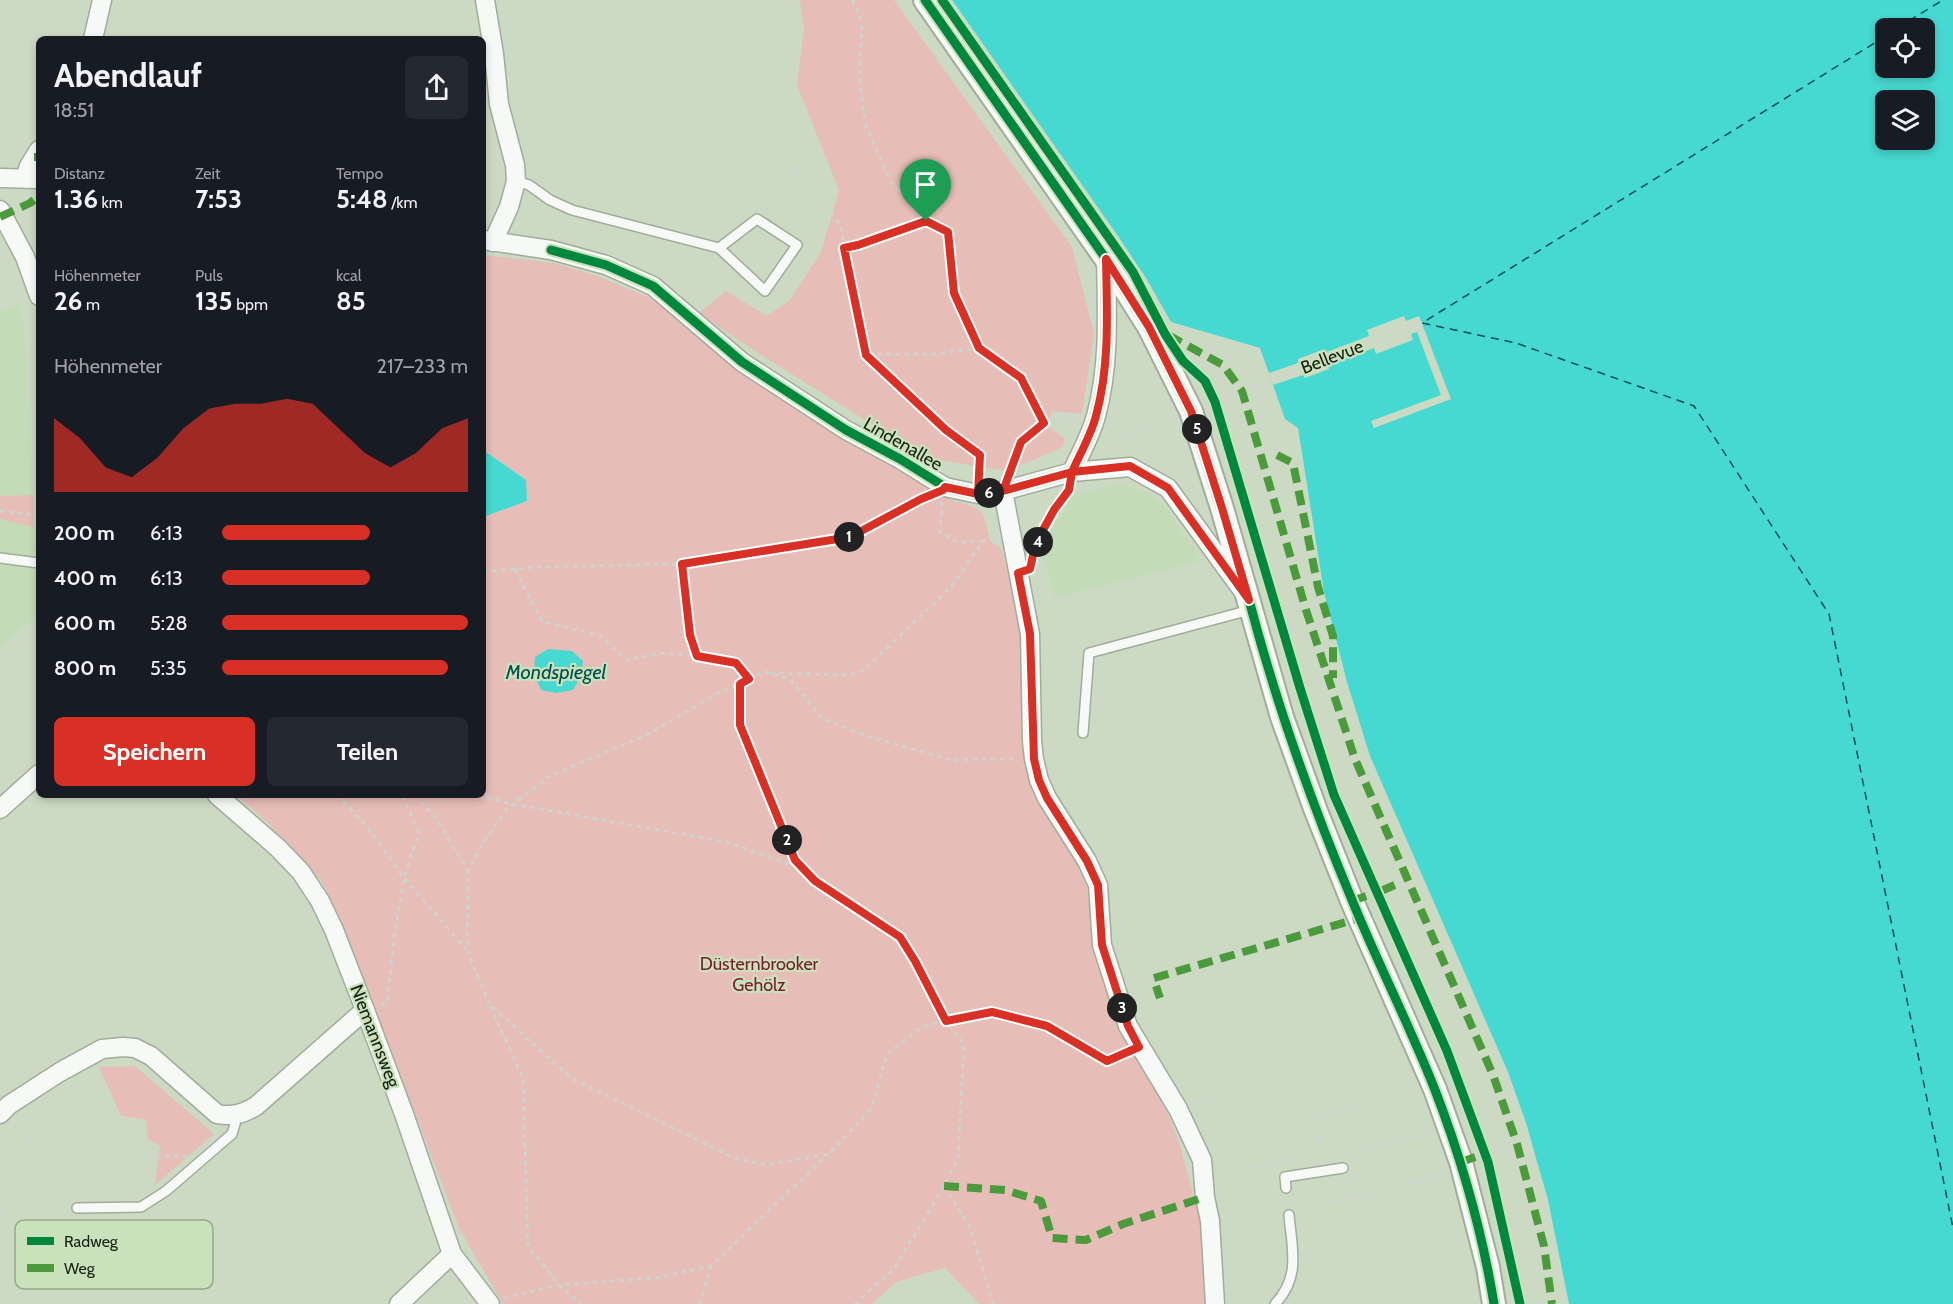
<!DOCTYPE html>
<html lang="de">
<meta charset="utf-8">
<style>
body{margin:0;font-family:Cabin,sans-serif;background:#242831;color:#f1f3f6;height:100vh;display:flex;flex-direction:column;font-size:22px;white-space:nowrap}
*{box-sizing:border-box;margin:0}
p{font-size:20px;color:#9ea1a6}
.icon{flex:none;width:33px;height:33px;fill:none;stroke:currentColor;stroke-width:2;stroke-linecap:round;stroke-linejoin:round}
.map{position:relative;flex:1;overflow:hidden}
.sheet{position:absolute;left:36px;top:36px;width:450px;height:762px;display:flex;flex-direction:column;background:#171b24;border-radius:9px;box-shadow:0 3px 9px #0003}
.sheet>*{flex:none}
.buttons{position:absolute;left:1875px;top:18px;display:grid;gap:12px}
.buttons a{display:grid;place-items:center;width:60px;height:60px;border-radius:9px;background:#171b24;box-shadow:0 3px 9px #0003;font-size:30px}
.pin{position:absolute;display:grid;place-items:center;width:51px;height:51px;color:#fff;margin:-62px -26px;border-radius:50% 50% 50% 0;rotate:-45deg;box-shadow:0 0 6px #0007}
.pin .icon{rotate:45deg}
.km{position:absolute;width:30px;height:30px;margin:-15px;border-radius:50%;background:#222;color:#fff;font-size:16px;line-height:30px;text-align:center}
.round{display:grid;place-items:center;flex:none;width:63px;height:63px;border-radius:9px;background:#242831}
.headline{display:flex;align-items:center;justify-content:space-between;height:102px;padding:0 18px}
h1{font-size:33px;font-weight:700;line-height:45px}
.figures{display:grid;grid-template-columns:repeat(3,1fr);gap:9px;height:102px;padding:6px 18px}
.figures div{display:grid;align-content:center}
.figures b{font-size:26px;font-weight:700}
.figures small{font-size:16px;font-weight:400}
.figures p{font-size:16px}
.chart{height:168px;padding:12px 18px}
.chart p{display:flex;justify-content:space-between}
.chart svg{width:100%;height:108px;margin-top:6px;fill:#d93025;opacity:.7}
.button{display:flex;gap:12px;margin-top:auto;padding:12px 18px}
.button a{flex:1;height:69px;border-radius:9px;background:#d93025;color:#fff;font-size:24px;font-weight:700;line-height:69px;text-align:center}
.button a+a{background:#242831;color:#f1f3f6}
ul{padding:0 18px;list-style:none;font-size:20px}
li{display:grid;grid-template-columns:96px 72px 1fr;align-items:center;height:45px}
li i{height:15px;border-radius:8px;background:#d93025}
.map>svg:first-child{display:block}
.built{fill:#c4dbb8}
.green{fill:#e6bdb7}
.water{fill:#46d9d1;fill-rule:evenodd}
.pier{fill:#ccdac4}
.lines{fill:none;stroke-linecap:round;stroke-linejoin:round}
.ferry{stroke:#004f4f;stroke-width:1.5;stroke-dasharray:8 6;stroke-linecap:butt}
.service-casing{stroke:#a1ac9b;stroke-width:12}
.minor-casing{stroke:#a1ac9b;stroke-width:21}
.tertiary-casing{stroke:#a1ac9b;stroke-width:26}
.path{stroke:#cfd3cd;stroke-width:3;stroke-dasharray:4.5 4.5;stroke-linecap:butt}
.service{stroke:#f7f9f6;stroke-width:9}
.minor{stroke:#f7f9f6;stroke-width:18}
.tertiary{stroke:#f7f9f6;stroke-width:22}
.quiet{stroke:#4b9b3d;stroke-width:8;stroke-dasharray:15 8;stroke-linecap:butt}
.cycleway-casing{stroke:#cae2bc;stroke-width:13}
.cycleway{stroke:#00873e;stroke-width:9}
.route-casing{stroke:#fff;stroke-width:12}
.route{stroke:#d93025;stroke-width:8}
.labels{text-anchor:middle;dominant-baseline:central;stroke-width:4.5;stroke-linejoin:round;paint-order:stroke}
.street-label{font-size:18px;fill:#182113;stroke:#cae2bc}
.park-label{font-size:18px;fill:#7d1a2f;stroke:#cae2bc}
.water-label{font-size:20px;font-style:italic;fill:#004f4f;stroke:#cae2bc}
.key{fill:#cae2bc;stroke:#95a889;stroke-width:1.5}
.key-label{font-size:16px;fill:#182113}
</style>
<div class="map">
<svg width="1953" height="1304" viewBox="0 0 1953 1304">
<rect width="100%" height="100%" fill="#ccdac4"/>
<path class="built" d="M20 304 26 344 33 495 0 496V312Z
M1120 484 1148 492 1166 508 1202 561 1055 598 1040 548 1075 494Z
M0 519 34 527 39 566V615L0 646Z"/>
<path class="green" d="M800 0H894L1072 247 1094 334 1082 414 1052 411 1048 426 1065 439 1062 447 1034 460 1002 470 926 458 753 350 699 313 726 291 767 316 790 300 821 252 839 190 797 85 804 29Z
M483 255 554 263 597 276 648 297 686 321 732 361 808 418 954 501C985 509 983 510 990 541L1001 548 1012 585 1024 639 1039 800 1075 859 1087 888 1092 916 1093 949 1103 981 1120 1024 1163 1101 1180 1146 1200 1219 1205 1304H979L945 1268 896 1282 872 1304H503L459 1228 358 965 338 915 322 882 269 824 236 795H483V517L527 501 526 480 483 450Z
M33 495 34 527 0 519V496Z
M135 1066 214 1134 155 1185 160 1146 148 1139 146 1120 121 1116 99 1067Z"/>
<path class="water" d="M952 0H1953V1304H1569L1548 1200 1526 1123 1508 1072 1370 756 1347 682 1324 592 1298 428 1285 419 1260 348 1171 322 1146 278 1118 236ZM1886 28H1924V68H1886ZM1886 100H1924V140H1886Z
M483 450 526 480 527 501 483 517Z
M548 649 572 651 583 661 581 675 573 690 556 693 541 690 534 674 535 657Z"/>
<path class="pier" d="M1404 316 1406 321 1419 316 1451 399 1374 428 1371 421 1441 395 1417 332 1411 334 1413 340 1376 354 1374 348 1328 365 1329 369 1305 378 1303 375 1273 385 1269 373 1298 363V359L1322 350 1324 353 1369 336 1367 330Z"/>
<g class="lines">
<path class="ferry" d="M1897 28 1943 0
M1886 36 1422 323 1516 343 1694 406 1829 614 1953 1228"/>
<defs>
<path id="service" d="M516 181 529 185 550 200 572 210 719 248 757 219 797 245 765 291 719 248
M0 558 39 563
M1083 733 1089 653 1250 610
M1286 1188 1285 1177 1343 1168
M77 1208 141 1207 166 1191 232 1134 238 1114
M1275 1304C1301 1277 1292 1249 1289 1215"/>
<path id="minor" d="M485 0 494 54 499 104 515 165 516 181 509 207 493 242
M93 39 102 0
M0 178 39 179
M25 179 29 166 39 150
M0 210 25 257 39 296
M483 240 551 250 606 265 653 286 742 362 846 430 900 459 945 487 978 494 1003 491 1072 472 1130 467 1168 488 1243 591
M1072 472C1080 454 1091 435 1096 416 1110 365 1107 312 1106 259
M1003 491 1030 634 1032 741 1034 759 1039 780 1047 798 1087 861 1098 885 1102 945 1128 1026 1178 1109 1202 1160 1205 1197 1210 1221 1215 1304
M217 795 278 848 301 872 320 901 334 930 365 1010 404 1114 452 1254 490 1304
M0 809 39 774
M0 1114 9 1105 60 1072 102 1049 123 1047 135 1048 151 1056 217 1114C232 1117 243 1114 256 1106L365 1010
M399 1304 452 1254"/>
<path id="tertiary" d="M925 0 1106 259 1149 327 1191 411 1222 508 1282 717 1316 811 1352 901 1435 1089 1461 1162 1488 1267 1494 1304"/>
</defs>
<use href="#service" class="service-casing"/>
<use href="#minor" class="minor-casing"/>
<use href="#tertiary" class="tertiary-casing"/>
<path class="path" d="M852 0 858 11 862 27 859 74 865 123 890 181 926 221 948 232 954 293 979 348 934 354 866 355
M766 87 792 135 798 173 840 224 866 355 946 431 980 455 979 477
M765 211 785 191 797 173
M844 248 858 245 926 221
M1419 324 1421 330
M979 348 1021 378 1044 422
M1258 385 1277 455
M1208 404 1422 323
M1111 421 1114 422 1124 436 1130 450
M1124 436 1174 417
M1009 473 1021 442 1044 422 1062 421 1065 415 1075 417 1076 423
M942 502 940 532 957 542 983 541
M0 511 39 515
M1026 533 1043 530
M1033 557C1039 533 1053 511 1068 492
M682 564 690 635 697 656
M515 569 542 621 600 636 626 660 663 653 697 656 736 663 749 679
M483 570 491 571 538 567 682 564 850 537 928 496
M1280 618 1306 610
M1281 621 1287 619 1291 631 1310 624
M770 673 850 675 864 670 951 587 983 541 996 539
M740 684V725L795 860 815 881 900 937 915 961 946 1021 923 1026 887 1054 871 1109 829 1154 766 1165 734 1158 571 1078 490 1005 467 950 468 871 484 841 507 809 550 776 648 734 718 693 765 672 790 679 822 718 864 735 951 760 1017 759
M337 795 368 828 404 878 466 949
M415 795 436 818 468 871
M478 795 512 804 727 842 789 864 801 865
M1397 884 1409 879
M1377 892 1381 891
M1154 978 1156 986
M381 1005 387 1003 394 940 404 878 419 833 402 795
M490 1006 523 1078 528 1246 559 1285 581 1304
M1194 1104 1229 1097
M1314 1119 1321 1141 1326 1142
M1293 1123 1356 1108 1377 1101 1379 1084
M15 1124 60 1170
M1484 1154 1517 1144
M138 1156H189
M1352 1158 1351 1154 1430 1132
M1250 1169 1308 1153 1321 1141
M1353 1174 1356 1199
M1345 1181 1347 1200
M1407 1184 1444 1175
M944 1186 970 1227 993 1304
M1330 1201 1369 1197 1384 1193
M0 1212 14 1226
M504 1298 559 1285 655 1278 711 1266 828 1154
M700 1304 711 1266
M855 1304 894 1269 944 1186 958 1158 964 1044 946 1021 992 1012 1047 1026 1107 1061 1126 1053"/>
<use href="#service" class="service"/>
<use href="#minor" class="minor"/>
<use href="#tertiary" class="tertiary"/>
<path class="quiet" d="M34 157H39
M0 217 30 203 39 196
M1168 335 1223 365 1242 391 1306 610 1355 759 1493 1075 1517 1144 1544 1246 1552 1304
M1277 455 1293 463 1318 587 1333 636V678
M1381 891 1397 884
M1352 901 1377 892
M1154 978 1360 918
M1156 986 1160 998
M1461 1162 1484 1154
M944 1186 1005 1190 1041 1201 1052 1238 1086 1240 1123 1224 1205 1197"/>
<defs>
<path id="cycleway" d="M925 0 1106 259 1149 327 1191 411 1222 508
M942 0 1133 272 1165 334 1183 361 1205 381 1215 402 1300 688 1334 795 1447 1051 1488 1162 1520 1304
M551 250 606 265 653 286 742 362 846 430 900 459 945 487 978 494 1003 491 1072 472C1080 454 1091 435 1096 416 1110 365 1107 312 1106 259
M1249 600C1276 703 1311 802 1352 900 1378 964 1410 1026 1435 1090 1462 1160 1482 1231 1494 1304"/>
</defs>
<use href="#cycleway" class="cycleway-casing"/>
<use href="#cycleway" class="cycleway"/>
</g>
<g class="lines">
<defs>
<path id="route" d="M926 221 948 232 954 293 979 348 1021 378 1044 423 1021 442 1003 491 978 494 945 487 943 490 921 499 850 537 682 564 690 635 697 656 736 663 749 679 740 684V725L795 860 815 881 900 937 915 961 946 1021 992 1012 1047 1026 1107 1061 1139 1047 1128 1026 1102 945 1098 885 1087 861 1047 798 1039 780 1034 759 1030 634 1018 573 1030 569 1034 551 1043 530 1054 510 1069 490 1072 472 1130 466 1168 488 1249 600 1222 508 1191 411 1149 327 1106 259C1107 312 1110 365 1096 416 1091 435 1080 454 1072 472L1003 491 978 494 980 455 946 430 866 355 844 248 858 245 926 221"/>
</defs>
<use href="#route" class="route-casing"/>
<use href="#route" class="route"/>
</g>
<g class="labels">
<g class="street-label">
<text transform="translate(1332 357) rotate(-21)">Bellevue</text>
<text transform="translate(903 444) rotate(30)">Lindenallee</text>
<text transform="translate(375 1036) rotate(69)">Niemannsweg</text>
</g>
<g class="park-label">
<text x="759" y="964">Düsternbrooker<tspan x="759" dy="21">Gehölz</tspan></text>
</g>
<g class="water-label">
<text x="556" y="672">Mondspiegel</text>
</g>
</g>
<rect x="15" y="1220" width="198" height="69" rx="9" class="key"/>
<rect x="27" y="1237" width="27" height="8" fill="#00873e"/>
<rect x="27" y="1264" width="27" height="8" fill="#4b9b3d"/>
<g class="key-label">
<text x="64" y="1247">Radweg</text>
<text x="64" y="1274">Weg</text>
</g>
</svg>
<div class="buttons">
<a><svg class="icon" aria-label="locate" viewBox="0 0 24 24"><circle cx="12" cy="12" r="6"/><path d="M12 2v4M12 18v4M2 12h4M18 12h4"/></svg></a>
<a><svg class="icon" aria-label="layers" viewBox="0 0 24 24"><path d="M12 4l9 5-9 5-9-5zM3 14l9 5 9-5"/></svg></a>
</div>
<div class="pin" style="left:926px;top:221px;background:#1e9e55"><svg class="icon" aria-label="arrive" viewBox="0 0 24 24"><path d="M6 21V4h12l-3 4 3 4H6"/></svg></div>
<b class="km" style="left:849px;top:537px">1</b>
<b class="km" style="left:787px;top:840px">2</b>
<b class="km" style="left:1122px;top:1008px">3</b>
<b class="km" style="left:1038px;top:542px">4</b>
<b class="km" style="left:1197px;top:429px">5</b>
<b class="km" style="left:989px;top:493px">6</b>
<section class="sheet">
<div class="headline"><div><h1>Abendlauf</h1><p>18:51</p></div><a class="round"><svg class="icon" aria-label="share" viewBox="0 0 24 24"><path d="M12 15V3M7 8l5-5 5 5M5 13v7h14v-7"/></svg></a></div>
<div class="figures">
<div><p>Distanz</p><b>1.36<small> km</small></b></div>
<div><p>Zeit</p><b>7:53</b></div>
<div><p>Tempo</p><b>5:48<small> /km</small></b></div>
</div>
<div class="figures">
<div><p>Höhenmeter</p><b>26<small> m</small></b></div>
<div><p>Puls</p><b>135<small> bpm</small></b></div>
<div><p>kcal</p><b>85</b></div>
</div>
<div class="chart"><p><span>Höhenmeter</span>217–233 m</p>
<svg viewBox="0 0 160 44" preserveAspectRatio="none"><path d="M0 44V14L10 22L20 34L30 38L40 30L50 18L60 10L70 8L80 8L90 6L100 8L110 18L120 28L130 34L140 28L150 18L160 14V44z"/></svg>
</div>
<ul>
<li><b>200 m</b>6:13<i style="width:60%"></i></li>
<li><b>400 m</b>6:13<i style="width:60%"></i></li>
<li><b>600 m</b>5:28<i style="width:100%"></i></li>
<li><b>800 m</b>5:35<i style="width:92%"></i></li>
</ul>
<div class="button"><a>Speichern</a><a>Teilen</a></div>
</section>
</div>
